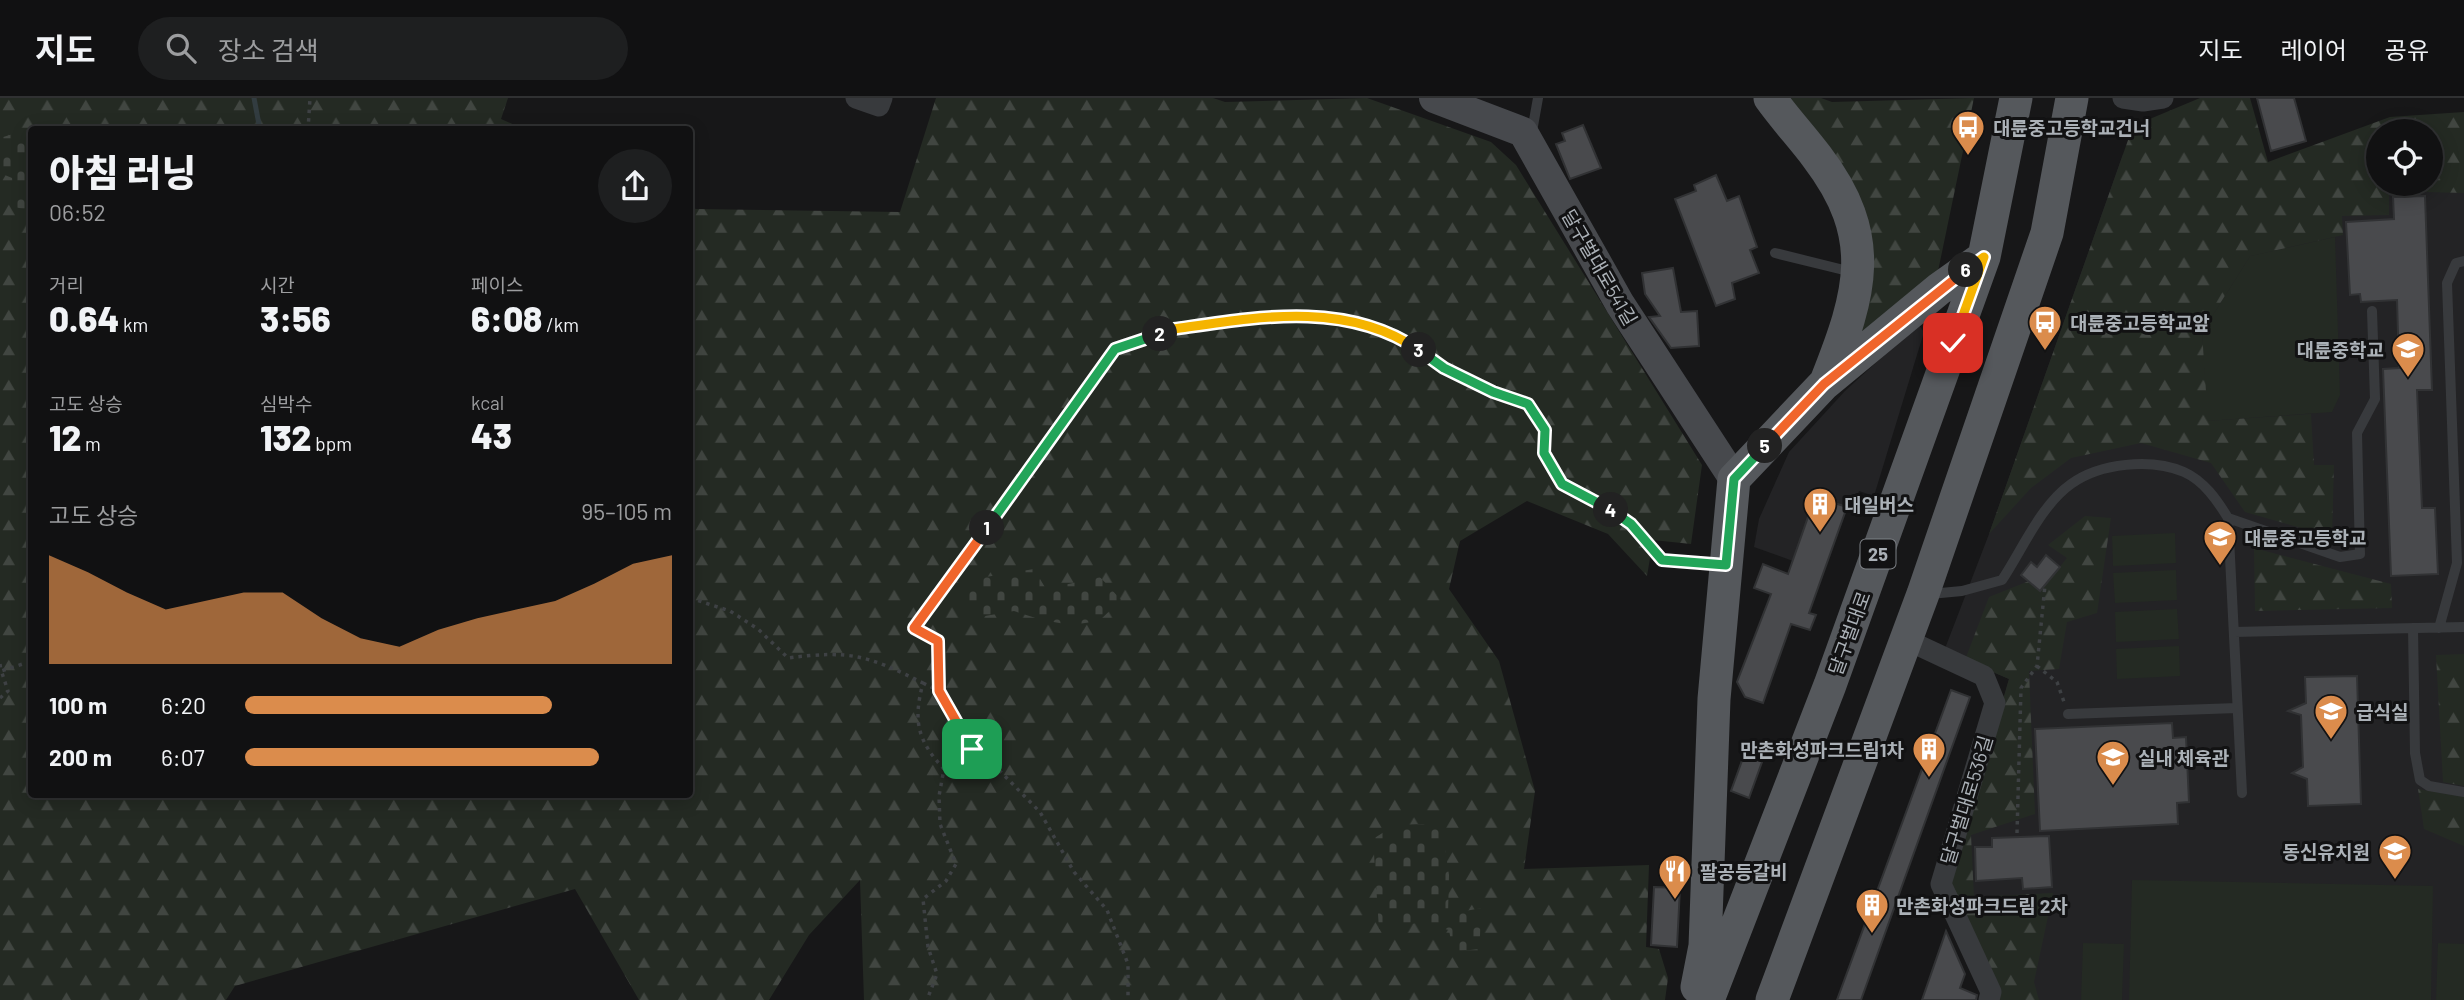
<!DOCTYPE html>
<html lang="ko">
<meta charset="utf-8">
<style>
body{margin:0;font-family:Barlow,"Noto Sans KR",sans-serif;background:#1e1f20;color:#f1f3f6;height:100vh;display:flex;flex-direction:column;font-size:26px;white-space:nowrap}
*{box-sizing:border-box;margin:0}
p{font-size:23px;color:#9c9d9f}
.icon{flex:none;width:38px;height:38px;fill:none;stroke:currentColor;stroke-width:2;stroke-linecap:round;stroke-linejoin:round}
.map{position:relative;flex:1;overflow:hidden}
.details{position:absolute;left:28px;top:28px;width:665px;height:672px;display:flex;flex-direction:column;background:#111112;border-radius:7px;box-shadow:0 4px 18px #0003,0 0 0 2px #303132}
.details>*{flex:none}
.tools{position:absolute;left:2366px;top:21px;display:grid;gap:14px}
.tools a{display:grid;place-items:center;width:77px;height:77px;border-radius:50%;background:#111112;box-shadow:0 4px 18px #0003,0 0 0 2px #303132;font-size:35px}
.pin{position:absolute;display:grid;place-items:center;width:60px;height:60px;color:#fff;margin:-30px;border-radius:14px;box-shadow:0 4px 10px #0006}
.km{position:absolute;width:35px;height:35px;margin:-18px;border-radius:50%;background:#222;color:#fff;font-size:19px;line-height:35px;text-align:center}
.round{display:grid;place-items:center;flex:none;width:74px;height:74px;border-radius:37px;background:#1e1f20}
.overview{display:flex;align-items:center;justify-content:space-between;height:119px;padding:0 21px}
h1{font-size:38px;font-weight:800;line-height:52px}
.figures{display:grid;grid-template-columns:repeat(3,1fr);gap:10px;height:119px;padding:7px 21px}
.figures div{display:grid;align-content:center}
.figures b{font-size:35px;font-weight:800}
.figures small{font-size:19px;font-weight:400}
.figures p{font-size:19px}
.chart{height:196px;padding:14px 21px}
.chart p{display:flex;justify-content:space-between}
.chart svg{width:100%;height:126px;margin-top:7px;fill:#db8c4c;opacity:.7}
ul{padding:0 21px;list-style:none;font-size:23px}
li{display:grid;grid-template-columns:112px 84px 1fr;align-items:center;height:52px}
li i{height:18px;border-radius:9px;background:#db8c4c}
header{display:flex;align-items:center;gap:42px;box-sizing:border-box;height:98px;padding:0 35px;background:#111112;border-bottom:2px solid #303132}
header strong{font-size:33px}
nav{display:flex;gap:38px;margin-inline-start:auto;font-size:24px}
.search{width:490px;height:63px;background:#1e1f20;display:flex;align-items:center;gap:18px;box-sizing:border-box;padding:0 24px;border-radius:38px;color:#9c9d9f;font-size:26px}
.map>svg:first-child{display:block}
.built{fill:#232325}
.grass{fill:#242a23}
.forest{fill:url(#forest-firs);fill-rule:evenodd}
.cemetery{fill:url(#cemetery-stones)}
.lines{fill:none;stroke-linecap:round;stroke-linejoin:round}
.stream{stroke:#323c40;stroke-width:5}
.building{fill:#494a4d;stroke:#313234;stroke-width:2}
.path{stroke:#3e4144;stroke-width:3.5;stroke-dasharray:3.5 5;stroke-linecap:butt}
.lane{stroke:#383a3d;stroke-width:10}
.street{stroke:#383a3d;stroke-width:21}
.secondary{stroke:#47494d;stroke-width:30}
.primary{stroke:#55585c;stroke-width:33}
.split-1-casing{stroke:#fff;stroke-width:14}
.split-2-casing{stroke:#fff;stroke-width:14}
.split-3-casing{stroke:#fff;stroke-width:14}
.split-4-casing{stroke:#fff;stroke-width:14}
.split-5-casing{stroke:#fff;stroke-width:14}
.split-6-casing{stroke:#fff;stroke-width:14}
.split-7-casing{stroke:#fff;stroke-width:14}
.split-1{stroke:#f0652b;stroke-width:9}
.split-2{stroke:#22a559;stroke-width:9}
.split-3{stroke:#f5b400;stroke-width:9}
.split-4{stroke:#22a559;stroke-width:9}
.split-5{stroke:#22a559;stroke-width:9}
.split-6{stroke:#f0652b;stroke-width:9}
.split-7{stroke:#f5b400;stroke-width:9}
.labels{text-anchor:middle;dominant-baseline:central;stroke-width:6;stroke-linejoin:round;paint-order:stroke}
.shield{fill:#121213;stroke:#7d8186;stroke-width:2}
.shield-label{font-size:18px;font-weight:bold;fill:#abb1b7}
.poi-label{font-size:19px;font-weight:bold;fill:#abb1b7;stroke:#121213;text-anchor:start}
.street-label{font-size:19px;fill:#abb1b7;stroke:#121213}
</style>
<header>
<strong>지도</strong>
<div class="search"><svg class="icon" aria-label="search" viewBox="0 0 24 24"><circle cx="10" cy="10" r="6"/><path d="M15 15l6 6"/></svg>장소 검색</div>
<nav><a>지도</a><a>레이어</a><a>공유</a></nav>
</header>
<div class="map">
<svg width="2464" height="902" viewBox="0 0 2464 902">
<defs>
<pattern id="forest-firs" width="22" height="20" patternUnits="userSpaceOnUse" patternTransform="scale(1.75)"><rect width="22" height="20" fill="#242a23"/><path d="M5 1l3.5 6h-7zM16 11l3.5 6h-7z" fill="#414641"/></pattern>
<pattern id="cemetery-stones" width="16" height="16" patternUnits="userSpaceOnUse" patternTransform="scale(1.75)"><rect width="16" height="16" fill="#242a23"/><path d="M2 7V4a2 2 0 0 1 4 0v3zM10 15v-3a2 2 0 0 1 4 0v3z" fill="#414641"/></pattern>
</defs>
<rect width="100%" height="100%" fill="#171718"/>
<path class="built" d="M2123 56 2378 86H2431L2464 77V902H1995L1949 788 2009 581 1944 553 1989 436Z
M1918 226 1924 234 1874 398 1859 393 1853 410 1815 399 1793 463 1754 449 1759 421 1789 354 1845 293Z"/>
<path class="grass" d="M2335 139 2340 297 2332 314 2207 323 2202 234 2250 158Z
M2175 435 2176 465 2113 468 2112 438Z
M2176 472 2177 502 2115 505 2113 475Z
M2177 511 2179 541 2116 544 2115 514Z
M2179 548 2180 578 2117 581 2116 551Z
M2132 782 2433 788 2431 902H2129Z
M2083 845 2124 846 2122 902H2081Z
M2438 845 2464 846V902H2436Z"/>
<path class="forest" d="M0 0H508L501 21 524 31 32 32V696H690V108L696 111 900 114 936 0H1213L1225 4 1367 0 1491 44 1516 67 1702 367 1691 446 1653 442 1647 478 1608 436 1527 403 1460 443 1449 491 1499 563 1535 693 1524 771 1649 767 1646 849 1659 851 1668 880 1665 902H864L860 782 809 837 769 902H639L575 791 235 888 226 902H0Z
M1785 0H1821L1832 4 1974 0 1937 178 1853 241 1871 185Z
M2200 0H2250L2268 64 2390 19 2464 14V95L2389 93V117L2342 118 2343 137 2250 158 2202 234 2208 323 2311 316 2314 367H2334L2332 439 2245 414 2211 365 2141 345 2071 360 2031 390 1989 436 2133 28ZM2378 33H2431V86H2378Z
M2085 418 2111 420 2097 515 2067 524 2059 571 2029 573 2035 716 1971 737 1974 799 2053 795 2034 884 2039 902H1995L1949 788 2009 581 1965 562 1989 499 2029 483 2041 492 2067 460 2048 447Z
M2254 450 2391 486 2392 510 2255 513Z
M2464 556V688L2443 684 2436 557Z
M2418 691 2464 699V748L2424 731Z"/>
<path class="cemetery" d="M23 33 31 38V113L15 109 12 80 0 75V40Z
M1034 471 1046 491 1100 479 1121 502 1099 523 1071 527 1042 522 1014 513 985 518 964 503 967 482Z
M1423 726 1442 733 1449 777 1448 816 1482 810 1479 851 1453 854 1449 832 1417 825 1379 831 1373 741 1395 727Z"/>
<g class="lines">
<path class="stream" d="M254 0 260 32"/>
</g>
<path class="building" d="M2257 0H2294L2306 43 2271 53Z
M1583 27 1601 70 1570 81 1556 46 1565 43 1562 35Z
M1716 77 1727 103 1739 98 1757 149 1750 152 1759 175 1732 185 1735 201 1716 208 1675 101 1696 93 1694 87Z
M2425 98 2432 292H2417L2422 410H2435L2438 476 2391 478 2383 271 2399 270 2397 202 2361 204 2360 196 2350 197 2346 124 2394 121 2393 99Z
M1673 170 1681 214 1697 213 1699 248 1671 250 1649 219 1660 218 1645 196 1642 175Z
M1815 399 1847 409 1809 515 1816 517 1810 532 1791 526 1763 605 1745 599 1737 584 1771 496 1754 490 1763 466 1788 476Z
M2046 457 2060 469 2040 493 2021 477 2031 464 2037 469Z
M2357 578 2361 706 2308 708 2307 681 2292 675 2303 669 2301 617 2288 613 2306 605 2305 579Z
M1951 592 1970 599 1861 902H1837Z
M2172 625 2173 640 2186 639 2189 704 2177 705 2178 726 2040 733 2035 631Z
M1748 646 1766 653 1749 700 1731 693Z
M2049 738 2052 789 2023 791 2022 780 1976 783 1975 749H1992V740Z
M1654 789 1680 790 1677 849 1651 847Z
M1946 833 1965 876 1960 890 1977 897 1976 902H1922Z"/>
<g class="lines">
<path class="path" d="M308 32 310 0
M690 500 730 513 758 531 788 560C850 552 867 557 923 585 913 623 917 642 944 671L939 698 940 726 956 766 946 783 923 801 928 849 937 876 927 902
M0 566 1 573 32 563
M2037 568 2057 584 2064 604
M923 585 939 593 972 651 997 670 1040 714 1074 774 1107 812 1128 866V902
M939 593 938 543 914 530 1114 251 1174 231 1290 216 1358 224 1395 236 1444 270 1493 294 1528 306 1545 332 1544 355 1562 386 1584 395 1631 426 1663 462 1704 465
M0 600 8 593 1 572
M2017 735 2021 590 2037 568 2045 487"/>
<path class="lane" d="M1531 39 1538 0
M1775 155 1852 174
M2228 420 2340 459 2360 456 2357 335 2375 301 2372 213
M1930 496 1962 493 2002 482C2022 452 2041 407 2071 386 2100 365 2151 360 2184 374 2204 383 2217 402 2228 420L2242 695
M2413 530 2415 655 2420 682 2429 688 2464 694
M2439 530 2457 465 2447 185 2456 165 2464 163
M2234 534 2464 529
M2068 616 2237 610"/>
<path class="street" d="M856 0 879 8 882 0
M2123 0 2143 3 2163 0
M1907 542 1984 578 1995 605 1941 786 1991 894 1989 902"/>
<path class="secondary" d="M1434 0 1523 34 1620 206 1734 381"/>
<path class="primary" d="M1770 0C1785 21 1802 39 1817 59 1878 139 1861 195 1827 281
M1697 889 1705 848 1714 601 1734 381 1824 286 1939 191 1984 159
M1708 902 1830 587 1984 159 2016 0
M1772 902 1923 496 2047 135 2072 0"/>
</g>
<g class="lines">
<defs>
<path id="split-1" d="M972 651 939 593 938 543 914 530 987 430"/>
<path id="split-2" d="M987 430 1115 251 1160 236"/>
<path id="split-3" d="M1160 236 1174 231C1257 219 1346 202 1419 252"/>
<path id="split-4" d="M1419 252 1444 270 1493 294 1528 306 1545 332 1544 355 1562 386 1611 412"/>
<path id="split-5" d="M1611 412 1631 426 1662 462 1726 467 1734 381 1765 348"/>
<path id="split-6" d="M1765 348 1824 286 1966 172"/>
<path id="split-7" d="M1953 245 1984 159 1966 172"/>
</defs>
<use href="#split-1" class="split-1-casing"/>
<use href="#split-2" class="split-2-casing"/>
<use href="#split-3" class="split-3-casing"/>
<use href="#split-4" class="split-4-casing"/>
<use href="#split-5" class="split-5-casing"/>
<use href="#split-6" class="split-6-casing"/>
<use href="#split-7" class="split-7-casing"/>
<use href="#split-1" class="split-1"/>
<use href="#split-2" class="split-2"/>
<use href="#split-3" class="split-3"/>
<use href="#split-4" class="split-4"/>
<use href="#split-5" class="split-5"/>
<use href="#split-6" class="split-6"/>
<use href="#split-7" class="split-7"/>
</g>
<defs>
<symbol id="bus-pin" viewBox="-11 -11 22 30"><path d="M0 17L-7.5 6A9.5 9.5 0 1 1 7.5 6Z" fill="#db8c4c" stroke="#121213"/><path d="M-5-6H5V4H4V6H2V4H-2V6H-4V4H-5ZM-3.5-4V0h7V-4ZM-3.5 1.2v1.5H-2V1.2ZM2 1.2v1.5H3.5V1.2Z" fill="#fff"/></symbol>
<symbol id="school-pin" viewBox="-11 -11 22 30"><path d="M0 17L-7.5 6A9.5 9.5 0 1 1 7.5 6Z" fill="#db8c4c" stroke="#121213"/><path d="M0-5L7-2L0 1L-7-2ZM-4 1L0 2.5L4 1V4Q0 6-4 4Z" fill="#fff"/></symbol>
<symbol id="building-pin" viewBox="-11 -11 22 30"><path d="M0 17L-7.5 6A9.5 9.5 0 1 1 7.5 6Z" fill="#db8c4c" stroke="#121213"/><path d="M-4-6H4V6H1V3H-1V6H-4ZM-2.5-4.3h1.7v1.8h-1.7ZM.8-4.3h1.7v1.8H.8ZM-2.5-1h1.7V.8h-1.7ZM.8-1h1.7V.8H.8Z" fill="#fff"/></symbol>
<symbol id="restaurant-pin" viewBox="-11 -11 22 30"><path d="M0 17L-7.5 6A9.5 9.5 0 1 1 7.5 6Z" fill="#db8c4c" stroke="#121213"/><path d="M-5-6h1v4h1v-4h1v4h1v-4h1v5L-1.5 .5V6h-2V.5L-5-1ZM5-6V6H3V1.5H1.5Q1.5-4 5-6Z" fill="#fff"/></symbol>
</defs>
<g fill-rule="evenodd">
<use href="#bus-pin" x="1949" y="10" width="38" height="52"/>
<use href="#bus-pin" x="2026" y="205" width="38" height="52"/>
<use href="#school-pin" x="2389" y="232" width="38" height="52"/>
<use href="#building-pin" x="1801" y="387" width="38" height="52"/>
<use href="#school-pin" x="2201" y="420" width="38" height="52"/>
<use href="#school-pin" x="2312" y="594" width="38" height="52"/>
<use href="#building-pin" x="1910" y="632" width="38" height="52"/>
<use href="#school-pin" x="2094" y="640" width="38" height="52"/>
<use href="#school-pin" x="2376" y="734" width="38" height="52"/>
<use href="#restaurant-pin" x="1656" y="754" width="38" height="52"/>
<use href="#building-pin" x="1853" y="788" width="38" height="52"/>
</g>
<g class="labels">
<rect class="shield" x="1860.5" y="441.5" width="35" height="29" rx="5"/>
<g class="shield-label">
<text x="1878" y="456">25</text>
</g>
<g class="poi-label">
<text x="1993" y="29">대륜중고등학교건너</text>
<text x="2070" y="224">대륜중고등학교앞</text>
<text x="2384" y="251" text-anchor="end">대륜중학교</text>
<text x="1844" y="406">대일버스</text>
<text x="2244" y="439">대륜중고등학교</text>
<text x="2356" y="613">급식실</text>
<text x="1904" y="651" text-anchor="end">만촌화성파크드림1차</text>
<text x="2138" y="659">실내 체육관</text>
<text x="2370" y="753" text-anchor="end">동신유치원</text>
<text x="1700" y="773">팔공등갈비</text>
<text x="1896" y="807">만촌화성파크드림 2차</text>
</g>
<g class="street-label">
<text transform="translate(1600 169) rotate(60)">달구벌대로541길</text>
<text transform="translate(1849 535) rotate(-70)">달구벌대로</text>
<text transform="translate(1966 702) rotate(-73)">달구벌대로536길</text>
</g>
</g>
</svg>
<div class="tools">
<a><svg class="icon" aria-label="locate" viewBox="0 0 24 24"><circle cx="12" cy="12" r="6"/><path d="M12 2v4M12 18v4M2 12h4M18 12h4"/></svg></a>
</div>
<div class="pin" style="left:972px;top:651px;background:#1e9e55"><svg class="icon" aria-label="arrive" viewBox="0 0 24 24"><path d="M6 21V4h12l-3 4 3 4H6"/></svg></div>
<div class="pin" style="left:1953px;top:245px;background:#d93025"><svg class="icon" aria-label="check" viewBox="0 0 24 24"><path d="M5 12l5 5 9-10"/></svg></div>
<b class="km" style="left:987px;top:430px">1</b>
<b class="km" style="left:1160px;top:236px">2</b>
<b class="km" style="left:1419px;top:252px">3</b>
<b class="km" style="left:1611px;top:412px">4</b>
<b class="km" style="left:1765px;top:348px">5</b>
<b class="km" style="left:1966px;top:172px">6</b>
<section class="details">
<div class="overview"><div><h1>아침 러닝</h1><p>06:52</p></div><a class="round"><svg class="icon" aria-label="share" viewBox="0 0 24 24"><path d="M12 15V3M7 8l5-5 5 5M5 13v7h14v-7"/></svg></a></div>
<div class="figures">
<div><p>거리</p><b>0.64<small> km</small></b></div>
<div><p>시간</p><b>3:56</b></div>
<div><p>페이스</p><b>6:08<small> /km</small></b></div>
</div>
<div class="figures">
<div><p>고도 상승</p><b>12<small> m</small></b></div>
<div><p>심박수</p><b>132<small> bpm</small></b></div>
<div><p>kcal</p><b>43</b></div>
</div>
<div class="chart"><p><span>고도 상승</span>95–105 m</p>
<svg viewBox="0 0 160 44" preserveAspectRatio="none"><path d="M0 44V6L10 12L20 19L30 25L40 22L50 19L60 19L70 28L80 35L90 38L100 32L110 28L120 25L130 22L140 16L150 9L160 6V44z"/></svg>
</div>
<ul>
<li><b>100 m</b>6:20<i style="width:72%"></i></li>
<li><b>200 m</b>6:07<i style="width:83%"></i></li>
</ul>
</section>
</div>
